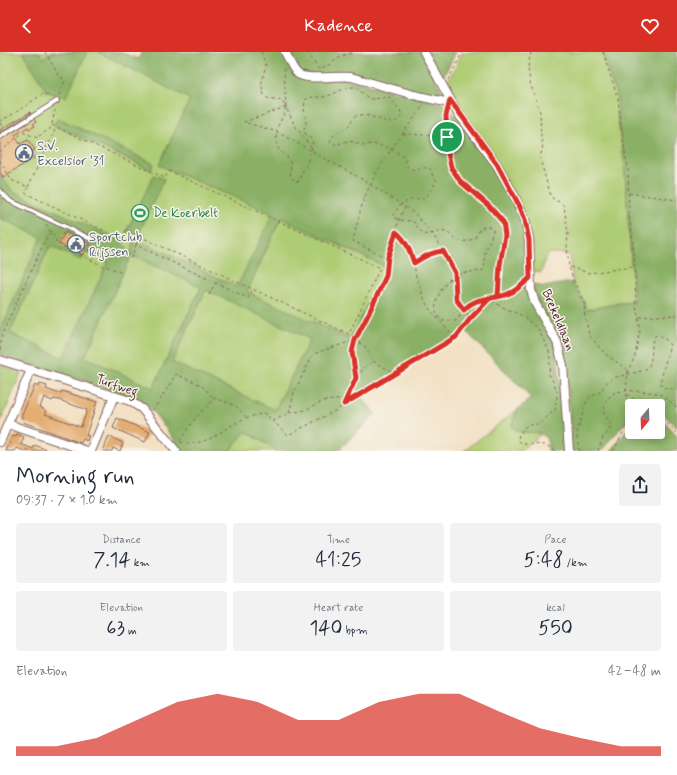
<!DOCTYPE html>
<meta charset="utf-8">
<style>
body{margin:0;font-family:Mynerve,sans-serif;background:#f2f2f3;color:#1f2937;height:100vh;display:flex;flex-direction:column;font-size:15px;white-space:nowrap}
*{box-sizing:border-box;margin:0}
p{font-size:13px;color:#747a83}
.icon{flex:none;width:22px;height:22px;fill:none;stroke:currentColor;stroke-width:2;stroke-linecap:round;stroke-linejoin:round}
.map{position:relative;height:399px;overflow:hidden}
.panel{display:flex;flex-direction:column;background:#fff;flex:1}
.panel>*{flex:none}
.needle{width:26px;rotate:199deg}
.controls{position:absolute;left:625px;top:347px;display:grid;gap:8px}
.controls a{display:grid;place-items:center;width:40px;height:40px;border-radius:4px;background:#fff;box-shadow:0 2px 10px #0003;font-size:20px}
.pin{position:absolute;display:grid;place-items:center;width:34px;height:34px;color:#fff;margin:-17px;border:2px solid #fff;border-radius:50%;box-shadow:0 1px 4px #0007}
.round{display:grid;place-items:center;flex:none;width:42px;height:42px;border-radius:4px;background:#f2f2f3}
.overview{display:flex;align-items:center;justify-content:space-between;height:68px;padding:0 16px}
h1{font-size:22px;font-weight:600;line-height:30px}
.metrics{display:grid;grid-template-columns:repeat(3,1fr);gap:6px;height:68px;padding:4px 16px}
.metrics div{display:grid;align-content:center;border-radius:4px;background:#f2f2f3;text-align:center}
.metrics b{font-size:20px;font-weight:600}
.metrics small{font-size:11px;font-weight:400}
.metrics p{font-size:11px}
.chart{height:112px;padding:8px 16px}
.chart p{display:flex;justify-content:space-between}
.chart svg{width:100%;height:72px;margin-top:4px;fill:#d93025;opacity:.7}
header{display:flex;justify-content:space-between;align-items:center;height:52px;padding:0 16px;background:#d93025;color:#fff;font-size:18px;font-weight:600}
.map>svg:first-child{display:block}
.green{fill:#aecc73;stroke:#7c764f}
.forest{fill:#8ab065;stroke:#6a6848;fill-rule:evenodd}
.building{fill:#e4ae72;fill-rule:evenodd}
.lines{fill:none;stroke-linecap:round;stroke-linejoin:round}
.service-casing{stroke:#856361;stroke-width:6}
.minor-casing{stroke:#856361;stroke-width:10}
.path{stroke:#856361;stroke-width:1;stroke-dasharray:3 3;stroke-linecap:butt}
.service{stroke:#fff;stroke-width:4}
.minor{stroke:#fff;stroke-width:8}
.route-casing{stroke:#fff;stroke-width:8}
.route{stroke:#d93025;stroke-width:5}
.labels{text-anchor:middle;dominant-baseline:central;stroke-width:3;stroke-linejoin:round;paint-order:stroke}
.service-label{font-size:13px;fill:#4e5e75;stroke:#f7f3e8;text-anchor:start}
.leisure-label{font-size:13px;fill:#27864d;stroke:#f7f3e8;text-anchor:start}
.street-label{font-size:13px;fill:#4a1f2b;stroke:#f7f3e8}
</style>
<header><svg class="icon" aria-label="back" viewBox="0 0 24 24"><path d="M15 5l-7 7 7 7"/></svg>Kadence<svg class="icon" aria-label="heart" viewBox="0 0 24 24"><path d="M12 20l-8-8c-3-5 5-10 8-4 3-6 11-1 8 4z"/></svg></header>
<div class="map">
<svg width="677" height="399" viewBox="0 0 677 399">
<rect width="100%" height="100%" fill="#f7f3e8"/>
<filter id="ink" filterUnits="userSpaceOnUse"><feTurbulence type="fractalNoise" baseFrequency=".025" numOctaves="2"/><feDisplacementMap in="SourceGraphic" scale="8" xChannelSelector="R" yChannelSelector="G"/><feConvolveMatrix kernelMatrix="1 2 1 2 8 2 1 2 1" color-interpolation-filters="sRGB"/></filter>
<filter id="wash" filterUnits="userSpaceOnUse"><feTurbulence type="fractalNoise" baseFrequency=".012" numOctaves="4" result="noise"/><feDisplacementMap in="SourceGraphic" scale="16" xChannelSelector="R" yChannelSelector="G"/><feGaussianBlur stdDeviation="0.9" result="paint"/><feColorMatrix in="noise" values="0 0 0 0 0 0 0 0 0 0 0 0 0 0 0 0 0 1.4 0 .05"/><feComposite in="paint" operator="in"/></filter>
<g filter="url(#wash)">
<rect width="100%" height="100%" fill="#f2e1c4"/>
<path class="green" d="M0 0H115L202 40 392 212 356 293 280 366 154 345 0 294Z
M463 0H602L617 46 618 71 624 105 634 250 620 251 586 258 584 250 571 230 573 229 569 202 550 201 545 206 542 219 540 221 532 218V192L444 36Z
M0 313 21 321 0 371Z
M518 357 511 374C517 384 530 378 541 382L520 399H464Z
M245 379 277 399H229Z"/>
<path class="forest" d="M23 0H39L43 6 53 0H87L66 45 47 40Z
M98 0H120L138 7 142 0H282L292 19 345 27 444 52 451 57C476 90 517 137 524 178 527 194 524 211 528 226 529 231 532 236 534 240 543 262 559 291 558 314L565 399H548C550 368 520 389 511 374L518 357 531 346 463 276 455 285 359 343 376 362 337 399H277L246 379 229 399H183L154 361 141 349 133 345 106 336 0 303V280L41 185 0 166V122L12 139 121 189 131 202 134 186 237 235 273 162 159 113 190 47ZM281 166 386 215 350 287 247 240ZM50 194 81 208 85 199 108 210 63 306 10 281ZM131 203 201 235 153 336 85 305ZM206 238 310 287 275 358 172 310Z
M288 0H421L436 29 446 46 444 48 362 24 310 23 298 19Z
M428 0H456L441 29Z
M602 0H677V376L658 357V354L649 353 632 354V362L602 399H572L567 324 542 260 534 237V232L543 235 571 230 584 250 586 258 620 251 634 250 624 105 618 70 617 46Z
M58 66 154 112 151 118 54 73 56 68Z
M154 123 164 127 138 183 127 178Z
M658 364 677 384V399H611L632 372V380H658Z"/>
<g id="blocks">
<path class="building" d="M30 60 31 61 0 81V78Z
M34 67 36 70 33 72 35 74 29 77 28 75 15 83 20 92 28 88 35 98 30 101 34 106 3 125 0 121V88Z
M65 180 89 191 83 203 59 192Z
M40 332 47 334 46 337 57 341H61L62 339 97 350 86 383 89 384 87 389 83 387 81 391 23 370 24 367 21 365 35 333 39 335ZM44 345 52 349 53 347 59 348 87 358 81 375 45 362 47 359 40 355Z
M117 366 150 380 145 390 113 376Z
M17 382 24 385 21 392 33 397 35 393 49 399H24L17 396 15 399H6L13 384 16 385Z
M109 384 123 391 120 399 113 396 112 399H103Z"/>
</g>
</g>
<g filter="url(#ink)">
<use href="#blocks" fill-opacity="0" stroke="#856361" stroke-width="1"/>
<g class="lines">
<defs>
<path id="service" d="M0 85 57 49
M0 139 10 149 15 151 93 188"/>
<path id="minor" d="M285 0C289 7 292 17 298 22 308 29 338 23 351 25L414 43 445 50 450 48
M424 0 457 60 497 113 513 141 525 167 529 187 531 238 535 251 557 290 563 313 569 399
M0 308 130 349 142 357 176 399
M8 372 87 399
M0 390 31 318
M91 399 114 344"/>
</defs>
<use href="#service" class="service-casing"/>
<use href="#minor" class="minor-casing"/>
<path class="path" d="M45 0 58 22 65 29 59 43
M261 0 266 13 262 28V35L264 43 267 46 281 48 286 55C285 62 282 65 279 72 276 77 275 92 278 96 282 102 288 103 290 110 293 119 286 122 296 130L299 129 302 120 306 114 313 92 311 87 305 81 304 77 306 71 304 57 305 48C312 43 316 46 323 45 335 43 344 34 356 35L368 46 372 47 389 45 400 58 402 63C392 81 372 58 356 64 351 66 351 72 347 75 341 80 333 81 330 89L336 93C340 92 344 89 348 89 353 89 358 92 363 93 366 93 369 92 372 92 379 92 399 100 404 105 407 109 405 115 411 117 422 121 429 107 433 125L436 128V130L426 145 422 147H412L401 152 393 163C398 171 407 167 414 170L423 182C432 184 438 178 446 180 449 181 451 184 454 186 460 191 468 190 475 186 478 178 486 169 493 178 492 187 487 193 485 201 484 207 485 213 484 218 475 221 465 219 456 223 446 227 433 248 436 259 437 264 439 266 442 269H456L467 255 484 246 489 247 500 254 523 264 538 277 549 299 550 307 549 322 554 331 557 340
M308 0 316 14 319 17 324 16 342 4 354 0
M531 0 528 15 530 31 540 60 541 85 543 93 540 107 551 145C555 149 560 149 564 154L568 182 567 194 569 215 574 229 585 253 584 259 589 283 605 302 627 317
M603 0 618 47 621 77 628 116 629 163 634 198 636 252 640 278 635 303 632 311 628 318 626 340 631 345 647 354
M284 16 286 55 294 72 314 100
M448 28 463 0
M286 55 244 70 277 80 360 126 401 152 415 162 434 184 455 221 456 247 470 267
M447 58 446 64 448 101 451 115 460 129 489 154 503 170 505 183 500 213 498 245
M0 69 15 61 44 41 51 45
M0 71 3 76
M52 72 55 58
M403 82 446 84
M0 100 22 81
M0 108 11 128 28 135 25 141 122 187 126 178 349 282 380 216 169 119 165 126 52 73 50 77 39 84 38 86 22 80 21 79
M28 135 56 76
M629 141 677 148
M405 155 399 168 388 205H385L353 189C356 176 359 163 363 150 375 116 402 82 424 53
M46 172 58 192
M396 180 407 192 414 211 416 225 426 251 431 259 454 285
M63 181 58 192 103 214H106L122 221
M98 190 131 206 136 193 248 246 252 237
M136 193 140 185
M88 200 91 192
M415 210C424 204 432 200 443 199
M570 215 589 221 633 215
M209 243 215 231
M639 265 677 263
M0 298 2 282 47 184 51 181
M357 325 364 316 373 309
M344 352 356 326 352 300 355 288 365 294 373 309 394 321
M152 358 158 351 176 322 201 333 214 346
M290 361 305 358 323 349 344 347
M658 363 677 381
M273 369 289 361 294 341 313 302 355 288C369 262 386 235 388 206
M626 375 628 357 626 340
M180 389C190 372 201 359 215 346L236 354 246 365
M180 390C208 396 222 376 246 366 251 364 258 363 264 361L288 383 333 360 455 285 470 267 489 247 510 241 524 231
M555 399C542 386 527 398 518 388L519 383 525 375 528 373 539 372 555 358 557 343
M579 399 577 384 578 377 587 348 592 344 599 341 608 329 616 325 646 318C656 308 648 290 656 283L665 287 670 293 660 331 664 336 671 337 676 336 677 335
M598 399 603 385 609 379 611 373 603 360C604 355 607 347 611 343 617 336 651 339 660 342 666 345 671 351 677 355
M613 399 626 375 632 368"/>
<use href="#service" class="service"/>
<use href="#minor" class="minor"/>
</g>
</g>
<g class="lines" filter="url(#ink)">
<defs>
<path id="route" d="M447 85 448 101 451 115 460 129 489 154 503 170 505 183 500 213 498 244 489 247 470 267 456 285 344 352 356 326 352 300 355 288 368 263 386 224 388 205 396 180C406 188 410 199 414 211 424 204 432 200 443 199L455 221 456 247 464 258C477 243 494 249 510 241 517 238 524 231 530 226L529 188 525 168 520 155 497 112 450 48 446 64 447 85"/>
</defs>
<use href="#route" class="route-casing"/>
<use href="#route" class="route"/>
</g>
<defs>
<symbol id="civic-ring" viewBox="-11 -11 22 22"><circle r="9.5" fill="#f7f3e8" stroke="#5c6f8a" stroke-width="1.5"/><path d="M-.6-6.5H3V-4.5H.6V-3L4-1V1h2V6H-6V1h2V-1L-.6-3ZM-1.2 2.5V6h2.4V2.5Z" fill="#5c6f8a"/></symbol>
<symbol id="stadium-ring" viewBox="-11 -11 22 22"><circle r="9.5" fill="#f7f3e8" stroke="#2e9e5b" stroke-width="1.5"/><path d="M0-5a6.5 5 0 1 0 0 10a6.5 5 0 1 0 0-10ZM-3.5-1.8h7v3.6h-7Z" fill="#2e9e5b"/></symbol>
</defs>
<g fill-rule="evenodd">
<use href="#civic-ring" x="14" y="91" width="20" height="20"/>
<use href="#stadium-ring" x="130" y="151" width="20" height="20"/>
<use href="#civic-ring" x="66" y="182" width="20" height="20"/>
</g>
<g class="labels">
<g class="service-label">
<text x="37" y="94">S.V.<tspan x="37" dy="15">Excelsior '31</tspan></text>
<text x="89" y="185">Sportclub<tspan x="89" dy="15">Rijssen</tspan></text>
</g>
<g class="leisure-label">
<text x="153" y="161">De Koerbelt</text>
</g>
<g class="street-label">
<text transform="translate(558 268) rotate(67)">Brekeldlaan</text>
<text transform="translate(117 334) rotate(19)">Turfweg</text>
</g>
</g>
</svg>
<div class="controls">
<a><svg class="needle" viewBox="-14 -14 28 28"><path d="M0-13l5 13h-10z" fill="#e53935"/><path d="M0 13l5-13h-10z" fill="#747a83"/></svg></a>
</div>
<div class="pin" style="left:447px;top:85px;background:#1e9e55"><svg class="icon" aria-label="arrive" viewBox="0 0 24 24"><path d="M6 21V4h12l-3 4 3 4H6"/></svg></div>
</div>
<section class="panel">
<div class="overview"><div><h1>Morning run</h1><p>09:37 · 7 × 1.0 km</p></div><a class="round"><svg class="icon" aria-label="share" viewBox="0 0 24 24"><path d="M12 15V3M7 8l5-5 5 5M5 13v7h14v-7"/></svg></a></div>
<div class="metrics">
<div><p>Distance</p><b>7.14<small> km</small></b></div>
<div><p>Time</p><b>41:25</b></div>
<div><p>Pace</p><b>5:48<small> /km</small></b></div>
</div>
<div class="metrics">
<div><p>Elevation</p><b>63<small> m</small></b></div>
<div><p>Heart rate</p><b>140<small> bpm</small></b></div>
<div><p>kcal</p><b>550</b></div>
</div>
<div class="chart"><p><span>Elevation</span>42–48 m</p>
<svg viewBox="0 0 160 44" preserveAspectRatio="none"><path d="M0 44V38L10 38L20 33L30 22L40 11L50 6L60 11L70 22L80 22L90 11L100 6L110 6L120 17L130 27L140 33L150 38L160 38V44z"/></svg>
</div>
</section>
